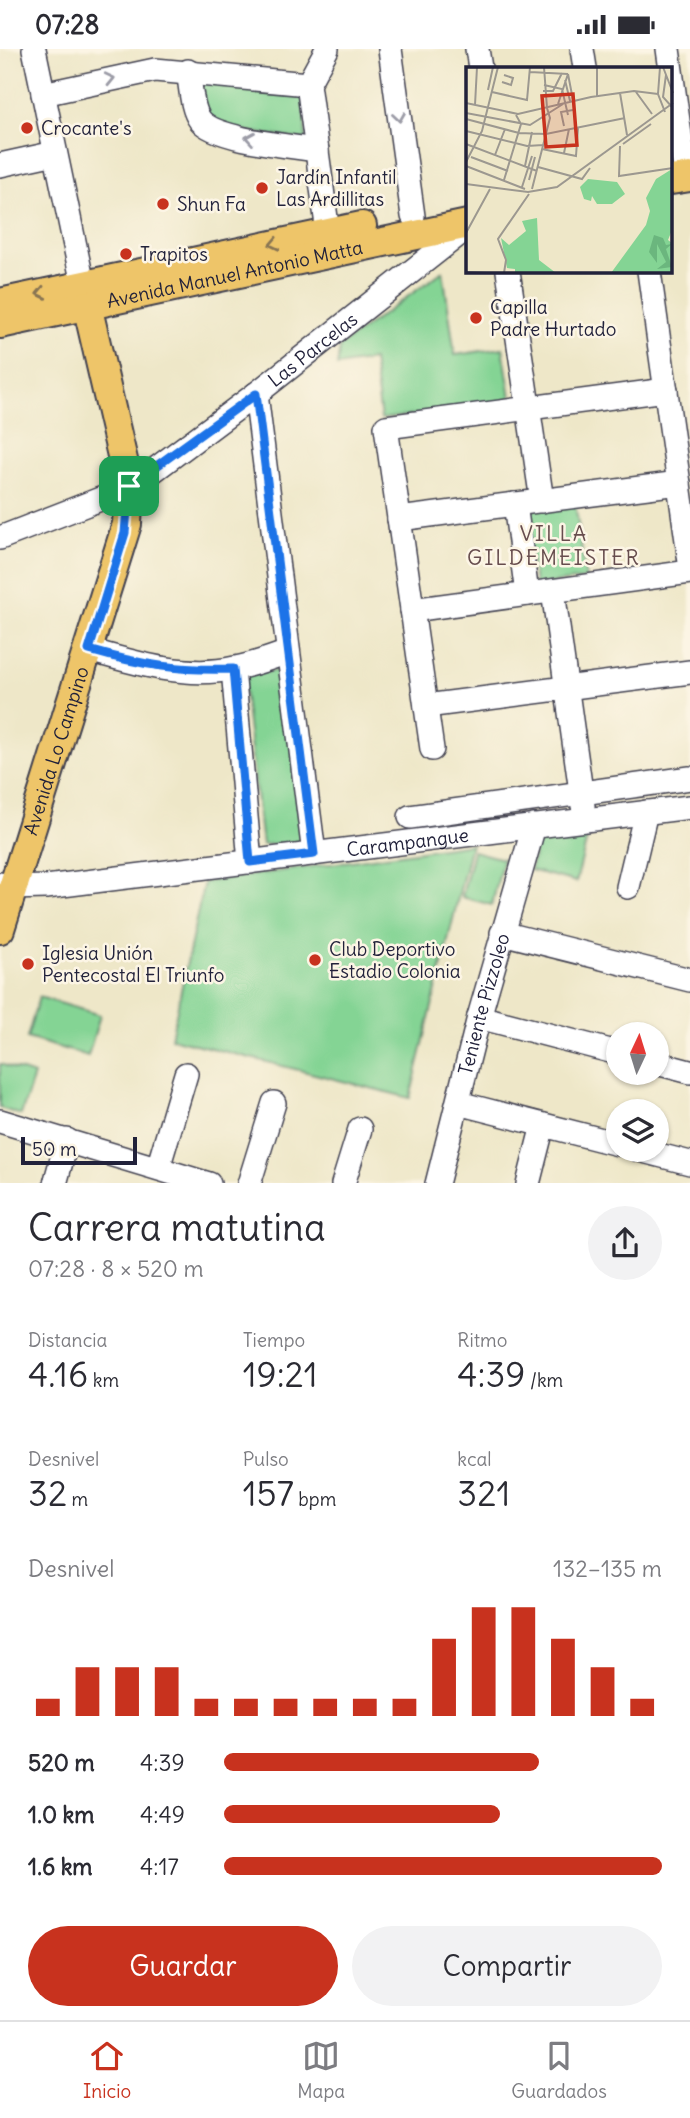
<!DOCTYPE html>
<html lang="es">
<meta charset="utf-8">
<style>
body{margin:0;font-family:Delius,sans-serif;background:#f2f2f3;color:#2b2b33;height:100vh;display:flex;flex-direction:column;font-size:26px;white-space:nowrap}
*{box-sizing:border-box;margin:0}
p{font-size:23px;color:#7c7c81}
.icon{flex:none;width:38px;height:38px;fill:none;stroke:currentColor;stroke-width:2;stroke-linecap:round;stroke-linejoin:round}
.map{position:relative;height:1134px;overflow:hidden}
.sheet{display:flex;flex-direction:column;background:#fff;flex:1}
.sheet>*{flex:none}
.needle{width:46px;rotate:4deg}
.buttons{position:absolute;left:606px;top:973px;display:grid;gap:14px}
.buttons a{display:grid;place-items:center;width:63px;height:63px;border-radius:50%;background:#fff;box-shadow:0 2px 5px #0004;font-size:35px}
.scale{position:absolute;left:21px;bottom:18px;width:116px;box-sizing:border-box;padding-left:7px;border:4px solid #22223b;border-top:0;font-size:19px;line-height:24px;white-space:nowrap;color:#22223b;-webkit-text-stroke:5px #fcf5e5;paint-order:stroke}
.pin{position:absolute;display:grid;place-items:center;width:60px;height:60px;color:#fff;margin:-30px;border-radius:14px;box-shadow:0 4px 10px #0006}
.round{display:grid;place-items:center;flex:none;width:74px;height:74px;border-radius:37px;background:#f2f2f3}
.overview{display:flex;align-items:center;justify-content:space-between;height:119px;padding:0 28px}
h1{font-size:38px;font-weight:600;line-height:52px}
.figures{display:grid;grid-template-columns:repeat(3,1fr);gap:10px;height:119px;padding:7px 28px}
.figures div{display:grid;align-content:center}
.figures b{font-size:35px;font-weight:600}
.figures small{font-size:19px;font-weight:400}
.figures p{font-size:19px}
.chart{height:196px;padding:14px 28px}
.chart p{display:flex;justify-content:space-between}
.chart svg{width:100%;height:126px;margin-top:7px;stroke:#c8321e;stroke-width:6}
.button{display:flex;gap:14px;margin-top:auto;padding:14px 28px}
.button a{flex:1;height:80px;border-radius:42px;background:#c8321e;color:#fff;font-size:28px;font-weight:600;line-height:80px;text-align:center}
.button a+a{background:#f2f2f3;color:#2b2b33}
ul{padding:0 28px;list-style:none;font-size:23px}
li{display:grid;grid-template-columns:112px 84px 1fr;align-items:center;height:52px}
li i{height:18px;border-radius:9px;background:#c8321e}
.status{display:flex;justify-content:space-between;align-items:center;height:49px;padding:0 35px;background:#fff;direction:ltr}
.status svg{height:19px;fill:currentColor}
.dock{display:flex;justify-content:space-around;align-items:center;height:98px;border-top:2px solid #e1e1e2;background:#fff;font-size:19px;color:#7c7c81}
.dock a{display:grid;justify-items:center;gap:4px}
.dock .current{color:#c8321e}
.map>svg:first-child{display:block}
.green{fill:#84d494;stroke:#537b68;stroke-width:2}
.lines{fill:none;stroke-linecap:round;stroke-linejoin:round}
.minor-casing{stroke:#414050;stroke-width:26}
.major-casing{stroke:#414050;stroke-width:32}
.minor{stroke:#fff;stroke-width:23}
.major{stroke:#eec569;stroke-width:28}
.oneway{stroke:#9c9ca7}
.oneway2{stroke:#887452}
.route-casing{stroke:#fff;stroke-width:14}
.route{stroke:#1a73e8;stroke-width:9}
.poi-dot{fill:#c8321e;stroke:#fcf5e5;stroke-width:2.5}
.labels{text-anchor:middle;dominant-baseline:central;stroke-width:5;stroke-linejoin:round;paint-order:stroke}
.poi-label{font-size:19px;fill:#22223b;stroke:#fcf5e5;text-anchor:start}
.street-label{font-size:19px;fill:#22223b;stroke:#fcf5e5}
.neighbourhood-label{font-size:21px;letter-spacing:2px;fill:#674d4e;stroke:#fcf5e5}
.inset-road{fill:none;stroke:#9c9890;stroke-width:2}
.view{fill:#c8321e;fill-opacity:0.15;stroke:#c8321e;stroke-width:3.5}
.inset-edge{fill:none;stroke:#22223b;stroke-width:3.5}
</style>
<div class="status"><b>07:28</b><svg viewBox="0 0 49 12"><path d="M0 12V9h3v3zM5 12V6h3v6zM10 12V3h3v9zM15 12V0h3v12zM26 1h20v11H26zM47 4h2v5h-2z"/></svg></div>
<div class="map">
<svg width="690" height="1135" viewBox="0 0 690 1135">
<rect width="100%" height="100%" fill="#fcf5e5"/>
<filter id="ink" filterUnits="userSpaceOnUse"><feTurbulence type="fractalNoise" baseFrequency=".0143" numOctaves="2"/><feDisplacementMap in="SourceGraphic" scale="14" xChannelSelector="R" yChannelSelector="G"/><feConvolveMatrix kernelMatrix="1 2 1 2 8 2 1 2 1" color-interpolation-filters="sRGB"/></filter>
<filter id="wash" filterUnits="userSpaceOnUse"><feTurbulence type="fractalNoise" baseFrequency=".00686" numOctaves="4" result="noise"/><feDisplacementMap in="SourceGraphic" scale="28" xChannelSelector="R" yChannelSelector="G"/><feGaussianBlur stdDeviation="1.57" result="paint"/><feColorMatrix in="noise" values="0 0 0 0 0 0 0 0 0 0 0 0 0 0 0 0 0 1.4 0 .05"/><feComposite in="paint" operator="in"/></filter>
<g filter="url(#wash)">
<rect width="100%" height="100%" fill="#eee7c8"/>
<path class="green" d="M197 29 303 41 306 91 216 78 203 65Z
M443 222 455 306 503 299 512 355 381 370 373 311 337 317 340 297Z
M575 453 586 530 535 536 525 461Z
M283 621 305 792 262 796 243 631 247 625Z
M589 782 576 833 530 821 539 786Z
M471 795 410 1049 171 989 204 833Z
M473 802 503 810 492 856 462 848Z
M39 948 100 966 88 1007 27 989Z
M0 1015 34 1026 21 1066 0 1059Z"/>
</g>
<g filter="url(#ink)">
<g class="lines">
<defs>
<g id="minor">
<path d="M34 0 86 250"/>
<path d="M327 0 308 35 328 184"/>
<path d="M390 0 413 167"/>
<path d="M477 0 480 19"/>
<path d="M582 0 585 19"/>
<path d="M668 0 686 129"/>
<path d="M188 22C191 37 191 59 200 71 216 91 291 97 317 101"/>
<path d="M43 45 155 21 308 35"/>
<path d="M0 116 55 104"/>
<path d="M508 222 542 452"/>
<path d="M649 222 690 513"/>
<path d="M256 345 314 805"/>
<path d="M515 455 527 545"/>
<path d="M399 470 679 434"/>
<path id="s1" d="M0 489 108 447 153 422 256 345 468 178"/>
<path d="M553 542 583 757"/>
<path d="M412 561 690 523"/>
<path d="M89 601C135 614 186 630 235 619 253 616 271 609 288 603"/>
<path d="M233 620 250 813"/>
<path d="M426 657 690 623"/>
<path d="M432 700 386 378 666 341"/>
<path d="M410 768 690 729"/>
<path id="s2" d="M0 835 12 839 46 838 690 758"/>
<path d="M628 838 646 763"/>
<path d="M502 884 690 931"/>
<path d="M479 968 618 1004"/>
<path d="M656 1014 690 1023"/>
<path d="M458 1054 618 1095"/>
<path d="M0 1072 209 1135"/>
<path d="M639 1101 690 1114"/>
<path d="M158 1119 186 1025"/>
<path d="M55 1135 67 1091"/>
<path d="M249 1135 274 1054"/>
<path d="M343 1135 360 1080"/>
<path id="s3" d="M437 1135 479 968 534 777"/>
<path d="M528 1135 543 1076"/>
</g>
<g id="major">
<path d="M671 131 690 128"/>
<path d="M0 254 362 177"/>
<path id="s4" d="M0 275 468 175"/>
<path id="s5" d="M0 880 127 475 129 437 87 256"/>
</g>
</defs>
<use href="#minor" class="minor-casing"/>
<use href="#major" class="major-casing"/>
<use href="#minor" class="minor"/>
<use href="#major" class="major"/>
</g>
<defs><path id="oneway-chevron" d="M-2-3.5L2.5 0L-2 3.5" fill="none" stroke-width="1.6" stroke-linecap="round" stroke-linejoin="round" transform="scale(1.75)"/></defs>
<g class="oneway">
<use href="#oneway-chevron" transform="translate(110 30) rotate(-13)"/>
<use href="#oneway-chevron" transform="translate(399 68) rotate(82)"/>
<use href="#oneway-chevron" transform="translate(250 89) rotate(-170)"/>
</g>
<g class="oneway2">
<use href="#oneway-chevron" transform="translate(274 195) rotate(168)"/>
<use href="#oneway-chevron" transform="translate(41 244) rotate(167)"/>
</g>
</g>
<g class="lines" filter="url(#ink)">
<defs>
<path id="route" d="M256 345 314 805 250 813 233 620C179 622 141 616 89 601L125 484 129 437Z"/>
</defs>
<use href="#route" class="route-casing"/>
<use href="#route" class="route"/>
</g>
<g class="poi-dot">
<circle cx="27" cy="79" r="7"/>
<circle cx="262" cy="139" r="7"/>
<circle cx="163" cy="155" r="7"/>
<circle cx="126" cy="205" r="7"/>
<circle cx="476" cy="269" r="7"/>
<circle cx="315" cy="911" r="7"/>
<circle cx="28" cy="915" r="7"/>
</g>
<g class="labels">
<g class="poi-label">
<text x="41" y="79">Crocante's</text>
<text x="276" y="128">Jardín Infantil<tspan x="276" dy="22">Las Ardillitas</tspan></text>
<text x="177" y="155">Shun Fa</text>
<text x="140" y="205">Trapitos</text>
<text x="490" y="258">Capilla<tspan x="490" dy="22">Padre Hurtado</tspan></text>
<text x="329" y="900">Club Deportivo<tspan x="329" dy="22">Estadio Colonia</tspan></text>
<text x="42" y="904">Iglesia Unión<tspan x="42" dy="22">Pentecostal El Triunfo</tspan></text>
</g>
<g class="street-label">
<text stroke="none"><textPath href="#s4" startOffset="240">Avenida Manuel Antonio Matta</textPath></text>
<text stroke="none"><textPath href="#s1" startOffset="368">Las Parcelas</textPath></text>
<text stroke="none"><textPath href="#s5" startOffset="187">Avenida Lo Campino</textPath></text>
<text stroke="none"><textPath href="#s2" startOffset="411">Carampangue</textPath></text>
<text stroke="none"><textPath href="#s3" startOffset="186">Teniente Pizzoleo</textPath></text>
</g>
<g class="neighbourhood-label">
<text x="554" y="484">VILLA<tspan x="554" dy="24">GILDEMEISTER</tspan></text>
</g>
</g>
<g transform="translate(466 18)">
<rect width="206" height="206" fill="#eee7c8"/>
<path d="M206 102V163L202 173 206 176V206H145L180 158 184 144 180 131 190 112ZM122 112 151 115 159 127 146 137H131L126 129 125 134 118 132 114 120ZM71 151 73 193 90 206H49V202L41 201 35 171 43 178 60 164 56 154Z" fill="#84d494"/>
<path d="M188 168 197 171 200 178 206 177 200 182 206 200 191 202 200 195 191 177V196L183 185Z" fill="#6bb67e"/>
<path class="inset-road" d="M78 0 81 41M194 0 192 27 199 45M197 0 207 26M64 5 102 7M102 7 107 33M200 8 197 30 206 40M99 13 104 34M36 15 45 18 47 11 38 8M78 18 96 22 102 48M22 23 27 0M77 24H87L96 6M26 25 61 33 64 0M170 25 186 47M154 26 161 68M131 30V0M0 36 52 47 125 30 168 24 192 27M92 37 102 7M9 38 11 0M0 46 64 58 97 37M0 52 53 66 80 67 159 51M98 59 95 45 107 43M0 64 61 79 77 78M0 77 71 104M157 77 185 57M154 79 153 109 207 101M76 82 110 89 112 61M98 86 103 62M29 88 39 62M5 90 42 104M0 95 16 64 32 0M0 99 59 122M59 99 66 65M72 100 116 112 124 101M38 113 55 57 50 48M63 113 69 90M0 117 62 125 91 120 207 36M56 120 66 89M66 122 84 51 81 41M0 166 24 122M0 205 21 206M38 206 40 193 32 172 63 127"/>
<path class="view" d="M107 27 111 78 80 80 76 29Z"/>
<rect width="206" height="206" class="inset-edge"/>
</g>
</svg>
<div class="buttons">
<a><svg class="needle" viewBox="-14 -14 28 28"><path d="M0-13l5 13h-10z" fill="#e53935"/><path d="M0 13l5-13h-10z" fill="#7c7c81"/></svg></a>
<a><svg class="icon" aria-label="layers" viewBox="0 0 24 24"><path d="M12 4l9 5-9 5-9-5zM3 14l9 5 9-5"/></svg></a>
</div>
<div class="scale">50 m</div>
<div class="pin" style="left:129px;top:437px;background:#1e9e55"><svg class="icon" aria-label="arrive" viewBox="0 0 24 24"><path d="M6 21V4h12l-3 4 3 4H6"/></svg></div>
</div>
<section class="sheet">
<div class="overview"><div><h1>Carrera matutina</h1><p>07:28 · 8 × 520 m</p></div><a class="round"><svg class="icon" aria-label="share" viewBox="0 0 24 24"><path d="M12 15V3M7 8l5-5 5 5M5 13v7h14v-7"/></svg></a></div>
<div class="figures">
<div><p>Distancia</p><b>4.16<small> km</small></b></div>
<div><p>Tiempo</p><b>19:21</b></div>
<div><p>Ritmo</p><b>4:39<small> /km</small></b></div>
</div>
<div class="figures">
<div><p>Desnivel</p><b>32<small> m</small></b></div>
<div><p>Pulso</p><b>157<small> bpm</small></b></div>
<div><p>kcal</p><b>321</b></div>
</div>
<div class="chart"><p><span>Desnivel</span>132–135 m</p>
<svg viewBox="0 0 160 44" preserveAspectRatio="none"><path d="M5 44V38M15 44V27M25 44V27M35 44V27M45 44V38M55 44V38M65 44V38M75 44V38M85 44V38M95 44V38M105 44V17M115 44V6M125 44V6M135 44V17M145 44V27M155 44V38"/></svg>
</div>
<ul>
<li><b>520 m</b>4:39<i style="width:72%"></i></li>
<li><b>1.0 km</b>4:49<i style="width:63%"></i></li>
<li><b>1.6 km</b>4:17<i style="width:100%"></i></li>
</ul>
<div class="button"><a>Guardar</a><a>Compartir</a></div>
</section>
<nav class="dock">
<a class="current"><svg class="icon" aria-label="home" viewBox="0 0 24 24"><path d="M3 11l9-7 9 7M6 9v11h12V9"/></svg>Inicio</a>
<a><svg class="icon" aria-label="map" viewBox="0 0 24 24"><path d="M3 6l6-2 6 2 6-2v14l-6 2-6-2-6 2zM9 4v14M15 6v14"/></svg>Mapa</a>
<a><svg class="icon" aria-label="saved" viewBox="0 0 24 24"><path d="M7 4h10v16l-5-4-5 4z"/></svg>Guardados</a>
</nav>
